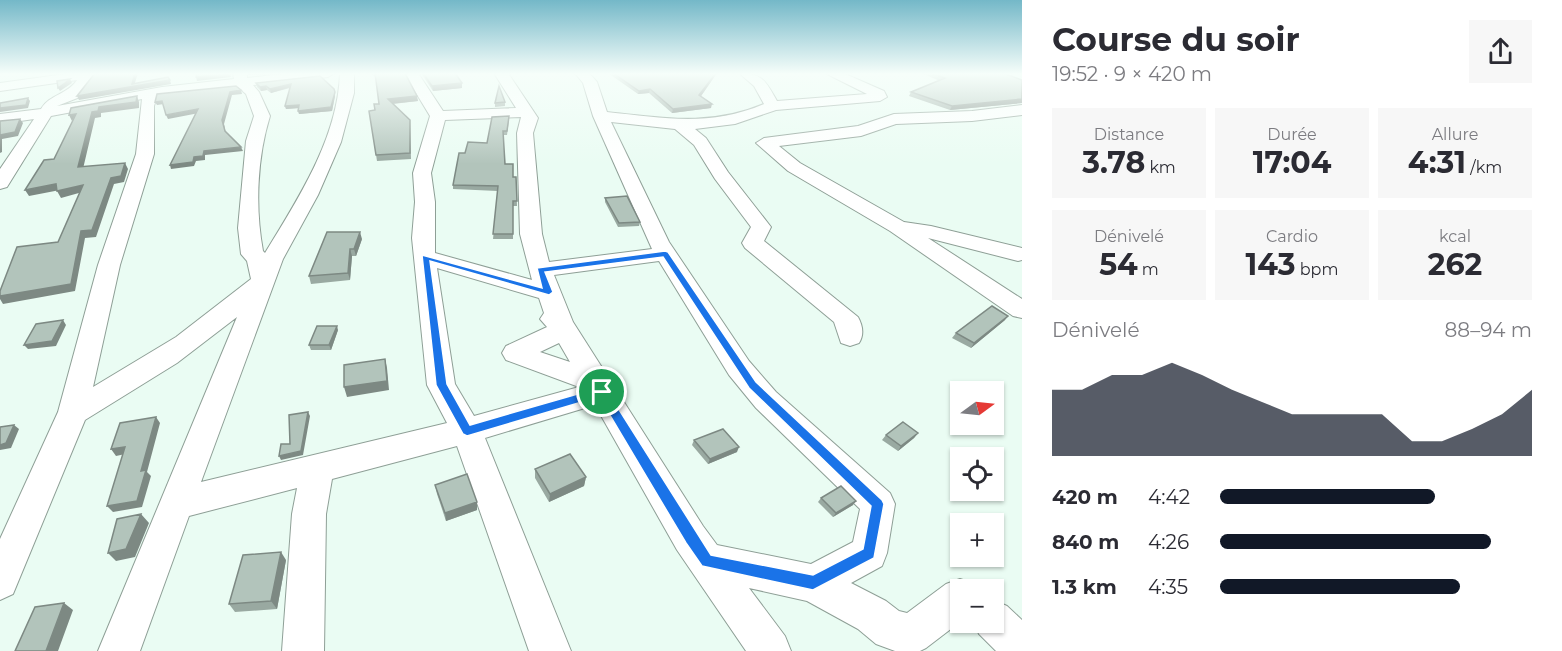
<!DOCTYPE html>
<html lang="fr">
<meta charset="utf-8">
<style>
body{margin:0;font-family:Montserrat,sans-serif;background:#f7f7f7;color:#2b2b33;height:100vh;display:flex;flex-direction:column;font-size:22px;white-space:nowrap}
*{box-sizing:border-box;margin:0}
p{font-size:20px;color:#7c7c81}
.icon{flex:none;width:33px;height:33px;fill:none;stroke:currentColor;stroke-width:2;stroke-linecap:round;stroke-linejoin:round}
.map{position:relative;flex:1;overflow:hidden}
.drawer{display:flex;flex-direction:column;background:#fff;width:540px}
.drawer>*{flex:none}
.needle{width:39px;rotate:75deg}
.controls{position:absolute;left:950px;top:381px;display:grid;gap:12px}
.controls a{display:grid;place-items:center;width:54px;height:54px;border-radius:0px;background:#fff;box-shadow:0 2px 4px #0004;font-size:30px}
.pin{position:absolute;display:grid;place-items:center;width:51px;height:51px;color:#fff;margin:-26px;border:3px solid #fff;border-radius:50%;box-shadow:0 2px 6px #0007}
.round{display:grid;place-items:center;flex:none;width:63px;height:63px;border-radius:0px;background:#f7f7f7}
.headline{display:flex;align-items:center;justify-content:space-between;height:102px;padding:0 30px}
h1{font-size:33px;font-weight:700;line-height:45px}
.stats{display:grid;grid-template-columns:repeat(3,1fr);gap:9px;height:102px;padding:6px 30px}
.stats div{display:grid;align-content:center;border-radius:0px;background:#f7f7f7;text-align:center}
.stats b{font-size:30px;font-weight:700}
.stats small{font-size:16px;font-weight:400}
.stats p{font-size:16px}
.chart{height:168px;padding:12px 30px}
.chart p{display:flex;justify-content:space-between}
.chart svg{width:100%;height:108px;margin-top:6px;fill:#111827;opacity:.7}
ul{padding:0 30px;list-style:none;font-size:20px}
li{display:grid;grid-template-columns:96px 72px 1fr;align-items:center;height:45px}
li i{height:15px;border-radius:8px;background:#111827}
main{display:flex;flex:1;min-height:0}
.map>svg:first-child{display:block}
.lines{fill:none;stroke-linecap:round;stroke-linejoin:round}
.street-casing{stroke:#8e9f96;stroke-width:2}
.street{fill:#fff;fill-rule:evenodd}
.wall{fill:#99a9a1}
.shaded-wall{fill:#7d8983}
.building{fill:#b2c4bb;stroke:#7d8983;stroke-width:1.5}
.route{fill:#1a73e8;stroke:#fff;stroke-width:1.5;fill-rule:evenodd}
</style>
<main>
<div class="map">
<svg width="1022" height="651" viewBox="0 0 1022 651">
<rect width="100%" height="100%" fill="#eafcf3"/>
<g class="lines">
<defs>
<path id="street" d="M73 73H96L80 97 57 106 162 87 234 79 233 73H247V78L291 73H335L328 77 253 85 259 92 270 116C257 158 255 208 263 251L265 253C298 199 338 138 340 73H354V93L341 142 318 195 283 259 201 482 447 423 427 385 412 238 415 202 413 173 430 116 404 73H418L443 111 516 108 494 73H508L538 118 533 133 542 234 549 262 652 249 593 116 583 83 575 73H589L597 82 607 112C664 118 710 127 764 104L754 86 739 73C763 73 766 82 777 101L867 94 825 73H843L884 91 887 97 880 101 776 110 735 124 695 129 706 138 728 172 771 227 764 241 858 317C863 326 864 335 859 343L850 346 841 343 834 322 745 248 742 243 751 227 715 179 694 145 675 129 611 122 669 242 749 361 776 392 890 493 895 504 887 553 882 566 851 583 886 601 899 611 907 613 946 584 960 579 974 584 976 590H960V622L926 648 920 651H895L876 644 858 629 807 601 749 588 785 636 791 651H746L677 550 595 405 485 438 571 651H529L457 446 332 479 326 514 324 651H282L292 514 297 488 189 516 140 651H98L237 317 177 363 85 420 13 594 0 600V539L58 412 98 265 136 154 142 99 51 116 7 187 0 189V169L34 119 0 124V114L41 109C50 94 67 95 77 80L0 91V83ZM238 87 246 94 254 116 246 141 238 228 241 254 247 261 251 279 176 337 93 387 120 265 154 154V106L157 96ZM521 117 517 133 520 234 532 280 435 253V202L431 173 445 120ZM659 261 729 375 756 408 860 509 853 542 811 564 717 545 703 526 573 322 554 275ZM437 268 539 298 544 313 540 319 547 327 506 346 502 353 506 360 579 387 474 416 455 384ZM559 343 570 362 540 352Z
M1022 105V115L972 121 896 124 861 136 779 146 800 163 904 222 931 226 1022 248V260L1018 261 928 238 1022 299V318L1013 316 890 231 788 171 756 143 764 138 858 126 894 114 972 111Z
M993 600 1007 606 1022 620V651H996L979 634 974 622H993Z"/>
</defs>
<use href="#street" class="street-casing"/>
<use href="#street" class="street"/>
</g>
<path class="wall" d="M370 73H405L418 101 393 104 410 125 411 159 377 161 369 111 375 110 379 104 376 77Z
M421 73H455L462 83V88L433 91Z
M608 73H717L701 96 711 108 672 113 649 93 638 94Z
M921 73H1003L1022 80V103L950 110 909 96 911 92 940 81Z
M320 76 335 96 332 111 299 114 298 108 286 109 285 106 290 88 271 93 267 90 261 91 257 87 256 83Z
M505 102V106L495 107V103Z
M509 120 507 135H503L505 164 513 177H516L517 206H513V239H493L498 191 453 189V185L465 153 487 143Z
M605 198 640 222 639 226 618 227 605 202Z
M362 239 356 256H352L350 280 311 284 309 276Z
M1005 320 971 348 952 338 956 333Z
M338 330 331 350H311L309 345Z
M918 433 914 438 898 451 882 440 886 435Z
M694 440 737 452 708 464 692 445Z
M535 469 586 477 584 486 549 502 535 478Z
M435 485 477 510 446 521 437 494Z
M821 498 853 505 833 517 818 502Z
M286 560 277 609 235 612 229 604Z"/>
<path class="shaded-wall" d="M135 73H138L134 86 170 80 171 84 79 100 77 96 132 84Z
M248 73H283L249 75Z
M716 73H717L699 99V95Z
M230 74 231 77 197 81 196 77Z
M70 79 72 83 60 91 58 88Z
M462 83V88L433 91 432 86Z
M291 84V87L271 93 270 89Z
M266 86 267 90 261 91 260 87Z
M650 89 649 93 638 94 639 91Z
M241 90 242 94 232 95 224 124 226 135 222 120 230 92Z
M335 92V96L332 111 299 114 298 111Z
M137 96 139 102V108L101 113V117L95 118 82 173 78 167 92 112 99 107Z
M417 96 418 101 389 104 388 99Z
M28 98 30 101 28 108 0 112V108Z
M1022 99V103L950 110 952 106Z
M162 101 164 104 157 105 155 102Z
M712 104 711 108 672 113 673 109Z
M299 105 300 108 286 109 285 106Z
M198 109 199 113 168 119 166 115Z
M76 114 72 121 69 115Z
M20 119 23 123 18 136 2 139V152L0 153V135Z
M241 147 243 151 205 155V160L196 161 194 166 171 169 170 165 194 157 204 151Z
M125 163 128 169 124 182 114 184 96 237 85 238 75 291 3 304 0 299V296L81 231 111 178Z
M56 184 60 190 29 196 25 190Z
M83 185 86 191 61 198 57 191Z
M360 232 362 239 356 256 354 249Z
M350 249 352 256 350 280 348 273Z
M1008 316 1005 320 971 348 974 343Z
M63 320 66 325 56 346 28 349 24 345Z
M337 326 338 330 331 350 329 345Z
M385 359 387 368 389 390 347 397 344 387Z
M308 412 310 416 303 455 281 460 279 456 301 451Z
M156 417 160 423 147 472 151 476 142 507 113 512 107 506 141 471Z
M14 425 19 429 11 448 0 450V445Z
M918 433 914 438 898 451 901 446Z
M125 447 130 453 116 456 111 449Z
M739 447 737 452 708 464 710 459Z
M586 477 584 486 549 502 550 494Z
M856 501 853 505 833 517 836 513Z
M477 502V510L446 521 445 513Z
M141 514 149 523 135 557 116 561 108 553Z
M281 552 286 560 277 609 271 601Z
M64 603 73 610 58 651H46Z"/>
<path class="building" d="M95 73H135L132 84 168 77 170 80 77 96Z
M197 73H230V74L196 77Z
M375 73H405L417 96 388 99 410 120V153L376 155 369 111 375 110 374 104H379Z
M423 73H455L462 83 432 86Z
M613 73H716L699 95 712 104 673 109 650 89 639 91Z
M931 73H1003L1022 80V99L952 106 911 92 945 78Z
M320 76 334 89 335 92 331 107 298 111 299 105 285 106 291 84 270 89 266 86 260 87 256 83Z
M70 79 65 83 58 88 57 81Z
M236 86 241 90 230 92 222 120 225 131 241 147 204 151 203 156 194 157 193 162 170 165 198 109 166 115 162 101 155 102 157 94Z
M499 86 505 102 495 103Z
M137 96 136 102 99 107 98 111 92 112 78 167 125 163 121 176 111 178 92 230 81 231 71 284 0 296V291L17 247 58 242 83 185 57 191 56 184 25 190 44 160 54 159 76 114 69 115 71 108Z
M28 98 26 105 0 108V103Z
M509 116 507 131H503L505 164H513V177H516L517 201H513V234H493L498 186 453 185 459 153H465L468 142 487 143 492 117Z
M20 119 15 132 0 135V121Z
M627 196 640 222 619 223 605 198Z
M327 232H360L354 249H350L348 273 309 276Z
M992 306 1008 316 974 343 956 333Z
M63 320 52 341 24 345 36 324Z
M317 326H337L329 345H309Z
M385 359 387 381 344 387V365Z
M308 412 301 451 279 456 281 444H290L289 415Z
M156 417 141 471 146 470 137 501 107 506 125 447 111 449 120 423Z
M903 422 918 433 901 446 886 435Z
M14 425 6 443 0 445V427Z
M723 429 739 447 710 459 694 440Z
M570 454 586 477 550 494 535 469Z
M467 474 477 502 445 513 435 485Z
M841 486 856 501 836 513 821 498Z
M141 514 126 549 108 553 117 519Z
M281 552 271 601 229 604 243 555Z
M64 603 46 651H15L35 607Z"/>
<linearGradient id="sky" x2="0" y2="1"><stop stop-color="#74b8c8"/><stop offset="0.45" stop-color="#f6fefa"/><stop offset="1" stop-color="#f6fefa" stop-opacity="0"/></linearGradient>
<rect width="1022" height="164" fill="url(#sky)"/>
<path class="route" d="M665 251 668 252 756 382 882 500 884 504 874 558 813 590 702 566 686 543 599 397 467 436 463 434 436 385 422 255 542 288 537 268ZM663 257 749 388 871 506 863 549 813 575 711 555 606 389 602 387 470 425 447 384 430 261 549 295 553 292 545 272Z"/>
</svg>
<div class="controls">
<a><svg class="needle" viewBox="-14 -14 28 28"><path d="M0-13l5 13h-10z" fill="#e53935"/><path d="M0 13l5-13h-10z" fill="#7c7c81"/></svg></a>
<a><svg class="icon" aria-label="locate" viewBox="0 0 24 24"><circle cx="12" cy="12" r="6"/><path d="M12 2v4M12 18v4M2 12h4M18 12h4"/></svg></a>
<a>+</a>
<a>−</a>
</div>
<div class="pin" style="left:602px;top:392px;background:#1e9e55"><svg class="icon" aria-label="arrive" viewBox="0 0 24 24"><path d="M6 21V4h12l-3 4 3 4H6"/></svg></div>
</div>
<section class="drawer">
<div class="headline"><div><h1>Course du soir</h1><p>19:52 · 9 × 420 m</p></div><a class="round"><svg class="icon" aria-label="share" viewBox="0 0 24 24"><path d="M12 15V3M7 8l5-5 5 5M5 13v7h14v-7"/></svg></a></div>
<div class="stats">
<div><p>Distance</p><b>3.78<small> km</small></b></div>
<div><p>Durée</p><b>17:04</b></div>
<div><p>Allure</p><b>4:31<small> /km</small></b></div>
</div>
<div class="stats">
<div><p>Dénivelé</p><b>54<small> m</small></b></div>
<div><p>Cardio</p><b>143<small> bpm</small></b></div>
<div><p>kcal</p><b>262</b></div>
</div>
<div class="chart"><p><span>Dénivelé</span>88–94 m</p>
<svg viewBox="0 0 160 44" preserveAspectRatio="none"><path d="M0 44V17L10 17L20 11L30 11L40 6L50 11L60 17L70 22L80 27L90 27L100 27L110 27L120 38L130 38L140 33L150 27L160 17V44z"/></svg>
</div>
<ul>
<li><b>420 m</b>4:42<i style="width:69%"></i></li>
<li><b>840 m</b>4:26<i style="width:87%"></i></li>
<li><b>1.3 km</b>4:35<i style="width:77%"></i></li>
</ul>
</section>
</main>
